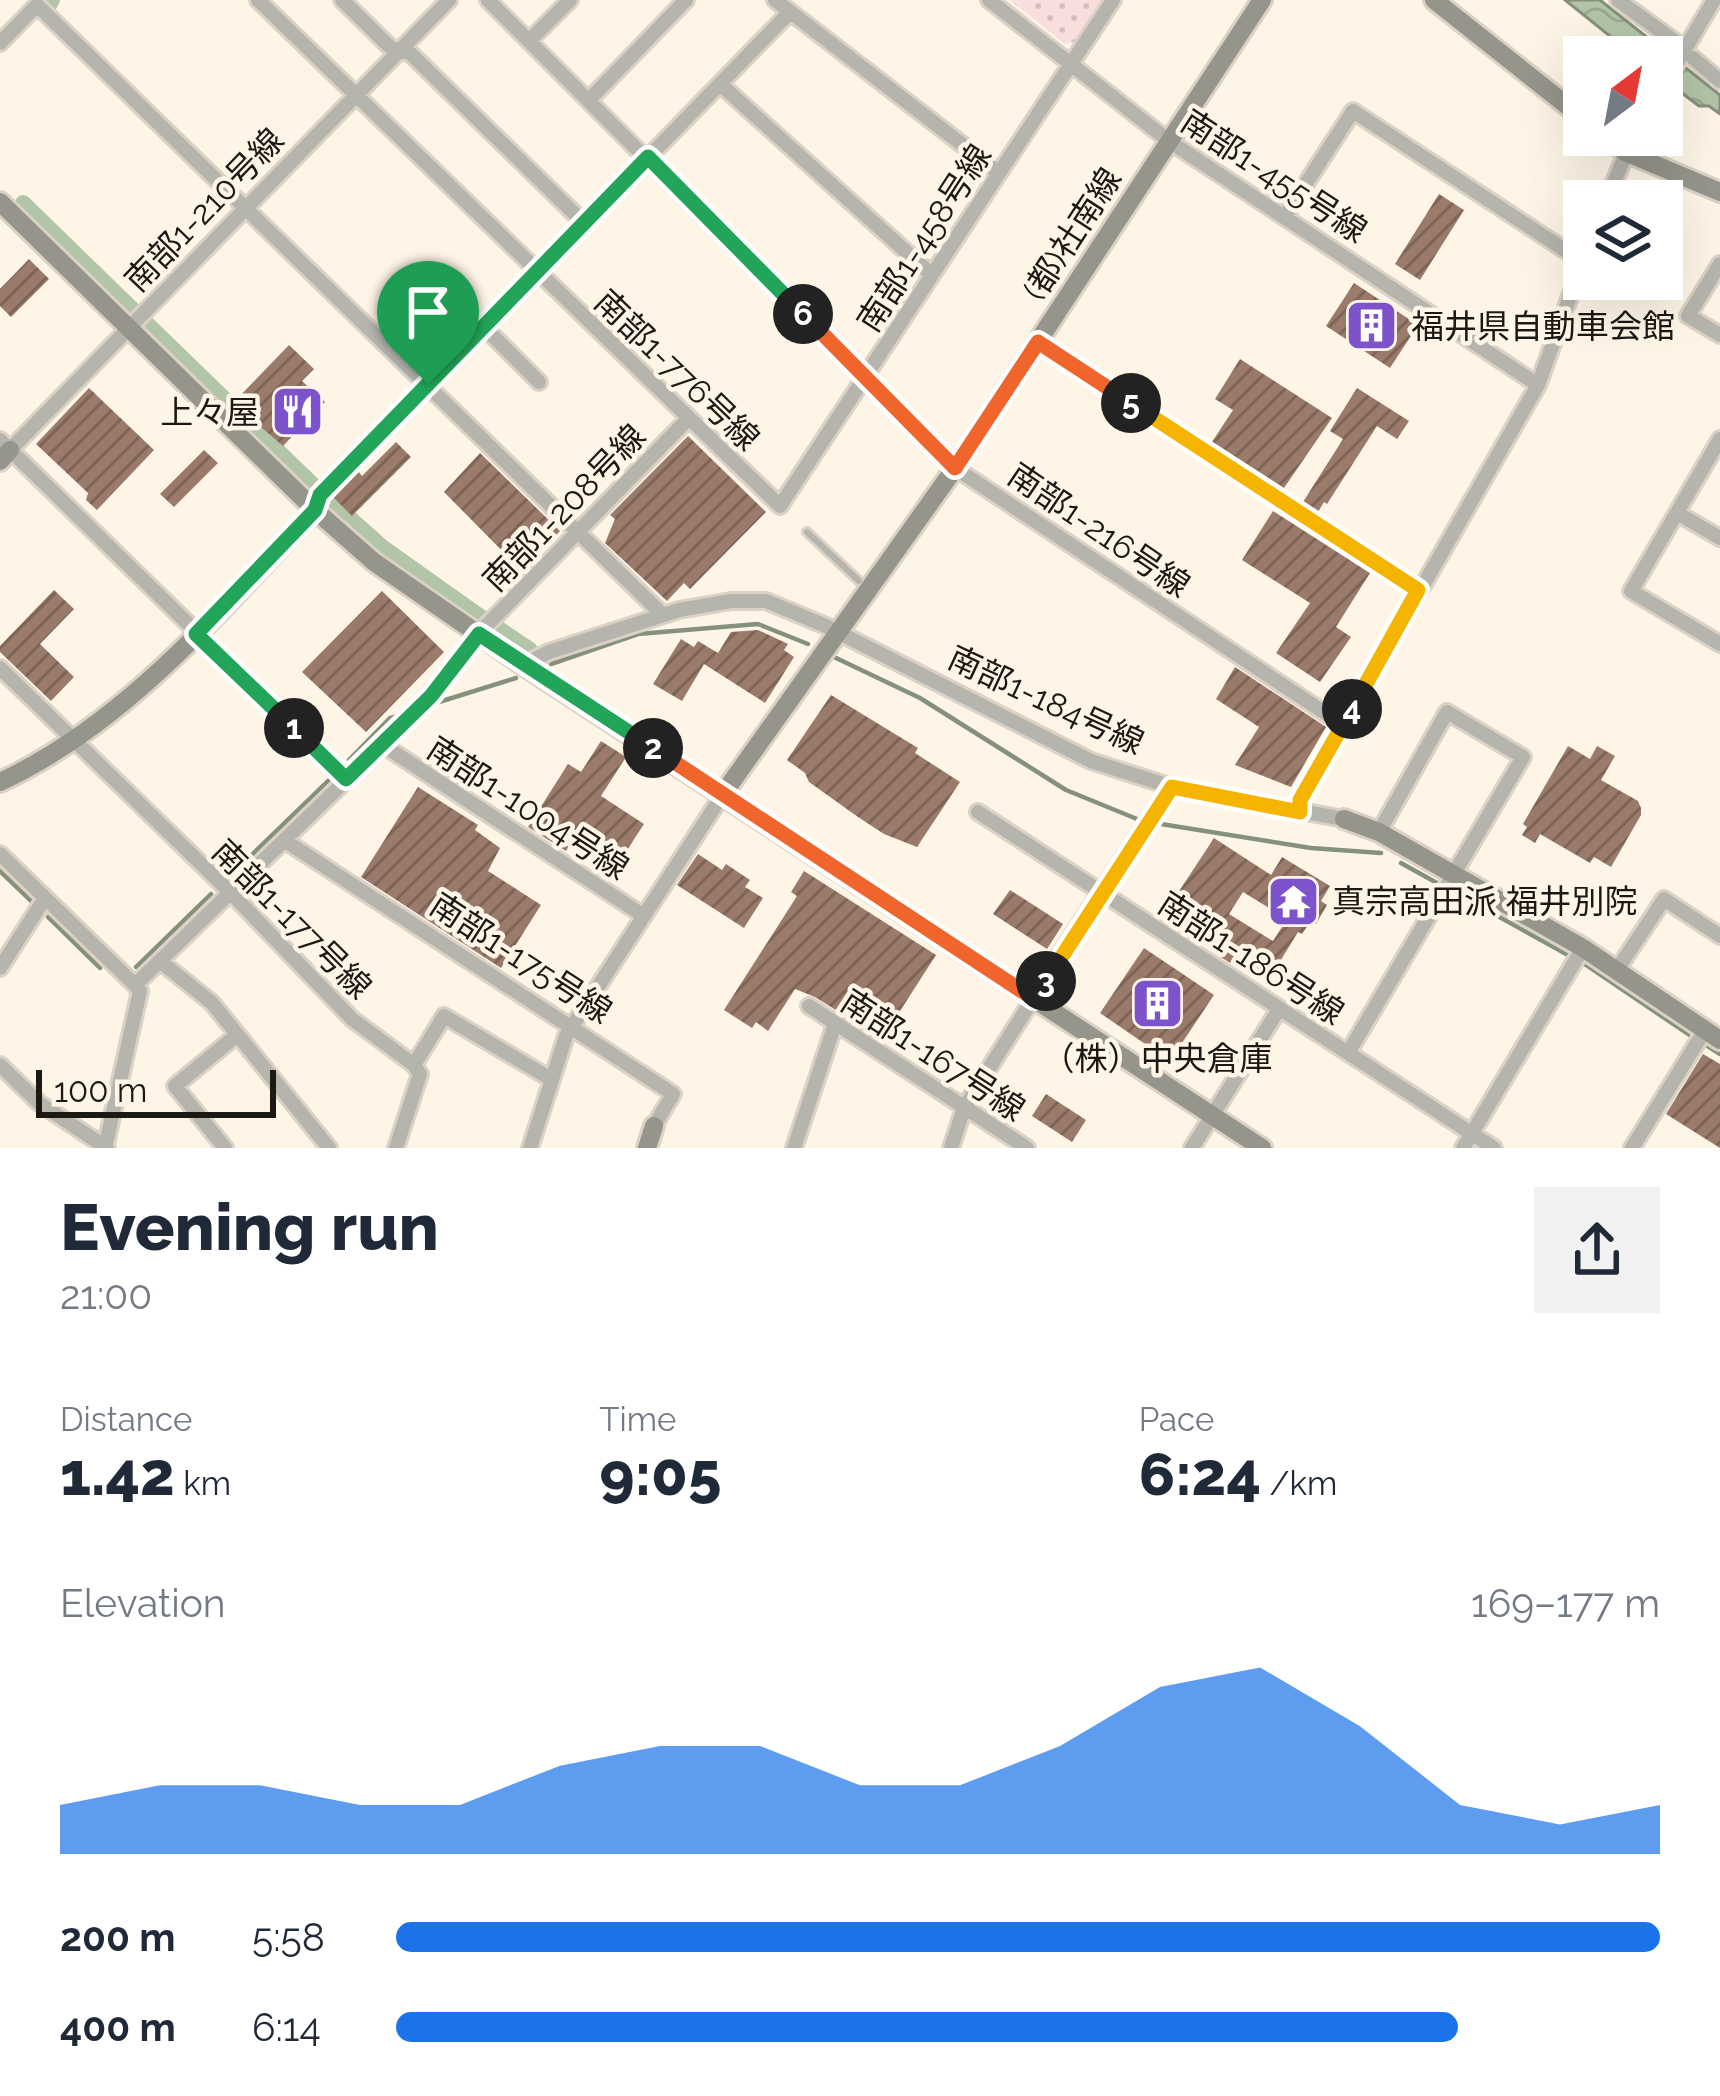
<!DOCTYPE html>
<meta charset="utf-8">
<style>
body{margin:0;font-family:Raleway,"Noto Sans JP",sans-serif;background:#f2f2f3;color:#1f2937;height:100vh;display:flex;flex-direction:column;font-size:45px;white-space:nowrap}
*{box-sizing:border-box;margin:0}
p{font-size:39px;color:#747a83}
.icon{flex:none;width:66px;height:66px;fill:none;stroke:currentColor;stroke-width:2;stroke-linecap:round;stroke-linejoin:round}
.map{position:relative;height:1148px;overflow:hidden}
.side{display:flex;flex-direction:column;background:#fff;flex:1}
.side>*{flex:none}
.needle{width:78px;rotate:32deg}
.controls{position:absolute;left:1563px;top:36px;display:grid;gap:24px}
.controls a{display:grid;place-items:center;width:120px;height:120px;border-radius:0px;background:#fff;box-shadow:0 12px 48px #0002;font-size:60px}
.scale{position:absolute;left:36px;bottom:30px;width:240px;box-sizing:border-box;padding-left:12px;border:6px solid #1c1814;border-top:0;font-size:33px;line-height:42px;white-space:nowrap;color:#1c1814;-webkit-text-stroke:9px #fff5e7;paint-order:stroke}
.pin{position:absolute;display:grid;place-items:center;width:102px;height:102px;color:#fff;margin:-123px -51px;border-radius:50% 50% 50% 0;rotate:-45deg;box-shadow:0 0 12px #0007}
.pin .icon{rotate:45deg}
.km{position:absolute;width:60px;height:60px;margin:-30px;border-radius:50%;background:#222;color:#fff;font-size:33px;line-height:60px;text-align:center}
.round{display:grid;place-items:center;flex:none;width:126px;height:126px;border-radius:0px;background:#f2f2f3}
.headline{display:flex;align-items:center;justify-content:space-between;height:204px;padding:0 60px}
h1{font-size:66px;font-weight:800;line-height:90px}
.figures{display:grid;grid-template-columns:repeat(3,1fr);gap:18px;height:204px;padding:12px 60px}
.figures div{display:grid;align-content:center}
.figures b{font-size:60px;font-weight:800}
.figures small{font-size:33px;font-weight:400}
.figures p{font-size:33px}
.chart{height:336px;padding:24px 60px}
.chart p{display:flex;justify-content:space-between}
.chart svg{width:100%;height:216px;margin-top:12px;fill:#1a73e8;opacity:.7}
ul{padding:0 60px;list-style:none;font-size:39px}
li{display:grid;grid-template-columns:192px 144px 1fr;align-items:center;height:90px}
li i{height:30px;border-radius:15px;background:#1a73e8}
.map>svg:first-child{display:block}
.park{fill:url(#park-dots)}
.water{fill:url(#water-waves);stroke:#86917c;stroke-width:3}
.lines{fill:none;stroke-linecap:round;stroke-linejoin:round}
.stream{stroke:#86917c;stroke-width:4.5}
.canal{stroke:#b3c5a8;stroke-width:16}
.building{fill:url(#building-hatch);fill-rule:evenodd}
.lane-casing{stroke:#dbd2c5;stroke-width:12}
.street-casing{stroke:#dbd2c5;stroke-width:20}
.secondary-casing{stroke:#dbd2c5;stroke-width:24}
.lane{stroke:#b5b5ae;stroke-width:6}
.street{stroke:#b5b5ae;stroke-width:14}
.secondary{stroke:#95958b;stroke-width:18}
.split-1-casing{stroke:#fff;stroke-width:24}
.split-2-casing{stroke:#fff;stroke-width:24}
.split-3-casing{stroke:#fff;stroke-width:24}
.split-4-casing{stroke:#fff;stroke-width:24}
.split-5-casing{stroke:#fff;stroke-width:24}
.split-6-casing{stroke:#fff;stroke-width:24}
.split-7-casing{stroke:#fff;stroke-width:24}
.split-1{stroke:#22a559;stroke-width:15}
.split-2{stroke:#22a559;stroke-width:15}
.split-3{stroke:#f0652b;stroke-width:15}
.split-4{stroke:#f5b400;stroke-width:15}
.split-5{stroke:#f5b400;stroke-width:15}
.split-6{stroke:#f0652b;stroke-width:15}
.split-7{stroke:#22a559;stroke-width:15}
.labels{text-anchor:middle;dominant-baseline:central;stroke-width:9;stroke-linejoin:round;paint-order:stroke}
.street-label{font-size:33px;fill:#1c1814;stroke:#fff5e7}
.poi-label{font-size:33px;fill:#1c1814;stroke:#fff5e7;text-anchor:start}
</style>
<div class="map">
<svg width="1720" height="1148" viewBox="0 0 1720 1148">
<defs>
<pattern id="park-dots" width="8" height="8" patternUnits="userSpaceOnUse" patternTransform="scale(3)"><rect width="8" height="8" fill="#f8dedd"/><path d="M2 2h.1M6 6h.1" fill="none" stroke="#d4bebd" stroke-width="1.8" stroke-linecap="round"/></pattern>
<pattern id="water-waves" width="16" height="10" patternUnits="userSpaceOnUse" patternTransform="scale(3)"><rect width="16" height="10" fill="#b3c5a8"/><path d="M0 5q4-4 8 0t8 0" fill="none" stroke="#99a890"/></pattern>
<pattern id="building-hatch" width="6" height="6" patternUnits="userSpaceOnUse" patternTransform="scale(3)"><rect width="6" height="6" fill="#9a7b6b"/><path d="M-1 1l2-2M0 6l6-6M5 7l2-2" fill="none" stroke="#7d6457"/></pattern>
</defs>
<rect width="100%" height="100%" fill="#fff5e7"/>
<path class="park" d="M1010 0H1104L1077 41 1065 44Z"/>
<path class="water" d="M1565 0H1600L1720 95V114L1709 106H1699L1662 78V57H1636Z"/>
<g class="lines">
<path class="stream" d="M836 658 920 698 1066 790 1137 819
M551 664 638 634 758 624 808 644
M439 702 516 678
M349 760 390 718 399 716
M1161 824 1311 848 1381 853
M1401 863 1437 883
M0 871 31 901
M231 875 329 780
M1456 893 1568 955
M48 917 100 968
M1586 965 1691 1036
M136 967 211 894
M1706 1045 1720 1054"/>
<path class="canal" d="M49 5 52 0
M23 203 134 311
M146 323 315 487
M327 498 382 547 482 618
M496 627 530 650"/>
</g>
<path class="building" d="M1439 194 1464 210 1420 280 1395 264Z
M29 259 49 279 11 317 0 306V289Z
M1354 283 1418 325 1390 368 1326 326Z
M289 345 314 369 302 381 325 402 283 446 233 403Z
M1240 359 1332 418 1284 488 1212 442 1233 410 1215 399Z
M89 388 154 450 97 510 86 500 88 493 36 444Z
M1357 388 1409 421 1397 439 1377 426 1327 504 1324 502 1318 512 1303 502 1343 439 1330 431Z
M688 436 766 512 690 589 684 583 667 601 605 543 615 519 610 515Z
M396 442 411 457 352 516 333 497 358 471 362 476Z
M204 450 218 463 174 507 160 494Z
M480 453 560 531 522 571 444 492Z
M1273 511 1370 573 1336 627 1351 637 1320 682 1276 653 1310 603 1242 560Z
M54 590 74 609 40 644 74 677 51 701 0 652V646Z
M382 591 444 652 366 732 302 672Z
M758 630 788 644 784 650 794 657 765 703 704 664 682 701 653 684 681 639 694 647 698 641 718 653 731 632Z
M1235 667 1326 727 1291 787 1235 765 1259 727 1216 699Z
M831 695 918 748 915 753 960 782 917 847 884 834 858 817 809 782 805 773 787 760Z
M601 741 626 757 601 796 644 824 614 870 570 844 566 851 528 827 568 764 581 772Z
M1568 746 1590 759 1597 746 1615 756 1601 780 1638 801 1641 808V815L1611 867 1594 857 1590 863 1540 834 1535 843 1522 835 1527 827 1523 824Z
M418 787 478 825 475 830 500 848 488 871 541 905 501 968 361 877Z
M1214 838 1271 875 1282 857 1330 886 1321 901 1327 905 1316 924 1311 921 1302 934 1298 932 1279 963 1270 958 1261 974 1233 958 1230 963 1213 952 1216 947 1164 914ZM1243 892 1287 919 1273 941 1229 914Z
M698 854 722 870 726 864 750 880 745 887 763 898 744 928 677 885Z
M804 871 936 955 882 1039 815 997 795 989 768 1031 756 1022 752 1028 724 1010 797 896 791 892Z
M1010 890 1063 924 1047 949 993 914Z
M1144 948 1214 995 1170 1061 1100 1013Z
M1703 1054 1720 1064V1148L1666 1114Z
M1046 1094 1086 1120 1072 1142 1032 1116Z"/>
<g class="lines">
<defs>
<path id="lane" d="M807 532 859 581"/>
<path id="street" d="M258 0 780 506 1113 0
M342 0 391 48 410 53 584 223
M488 0 955 468 1343 725
M775 0 999 173
M989 0 1169 141 1538 385
M1618 0 1677 43
M529 41 570 0
M0 43 37 5 663 615
M1693 58 1720 81
M720 84 932 275
M1662 88 1714 0
M589 100 686 0
M1606 201 1634 135
M1285 216 1353 111 1583 262
M1720 264 1688 316 1720 335
M484 327 539 382
M1038 342 1418 591
M1720 439 1631 591 1720 644
M0 440 347 779
M10 450 449 0
M315 510 319 495 790 12
M1677 513 1720 538
M523 665 549 652 679 610 731 601H766L826 626 1091 761 1172 787 1344 819
M0 668 230 892 352 1019 414 1065 420 1074 396 1148
M383 745 644 916
M978 812 1494 1148
M1300 812V800L1538 385 1584 258
M284 840 673 1094 654 1126
M0 854 135 985
M160 961 212 1003 329 1148
M0 968 45 898
M1617 970 1664 899 1720 936
M135 985 408 720 487 625 688 419
M809 1006 1027 1148
M1348 1053 1523 757 1447 712 1379 832
M0 1065 39 1103 107 1148
M414 1065 444 1016 551 1079
M105 1148 140 991 135 985
M225 1148 175 1086 237 1035
M530 1148 566 1036 723 794
M794 1148 835 1024
M951 1148 964 1108 1033 999
M1192 1148 1279 1009
M1463 1148 1583 948
M1632 1148 1705 1030"/>
<path id="secondary" d="M1434 0 1584 119
M1604 135 1625 152 1720 192
M0 202 315 510 374 562 523 665 1262 1148
M0 461 10 450
M0 782C127 723 220 610 315 510
M723 794 955 468 1262 0
M1344 819 1379 832 1583 948 1720 1040
M1033 999 1172 787
M647 1148 654 1126"/>
</defs>
<use href="#lane" class="lane-casing"/>
<use href="#street" class="street-casing"/>
<use href="#secondary" class="secondary-casing"/>
<use href="#lane" class="lane"/>
<use href="#street" class="street"/>
<use href="#secondary" class="secondary"/>
</g>
<g class="lines">
<defs>
<path id="split-1" d="M294 728 196 634 315 510 320 495 428 384"/>
<path id="split-2" d="M294 728 346 779 431 696 479 634 653 748"/>
<path id="split-3" d="M653 748 1034 999 1046 981"/>
<path id="split-4" d="M1046 981 1172 787 1300 812V800L1352 709"/>
<path id="split-5" d="M1131 403 1418 590 1352 709"/>
<path id="split-6" d="M803 314 955 468 1038 342 1131 403"/>
<path id="split-7" d="M428 384 648 157 803 314"/>
</defs>
<use href="#split-1" class="split-1-casing"/>
<use href="#split-2" class="split-2-casing"/>
<use href="#split-3" class="split-3-casing"/>
<use href="#split-4" class="split-4-casing"/>
<use href="#split-5" class="split-5-casing"/>
<use href="#split-6" class="split-6-casing"/>
<use href="#split-7" class="split-7-casing"/>
<use href="#split-1" class="split-1"/>
<use href="#split-2" class="split-2"/>
<use href="#split-3" class="split-3"/>
<use href="#split-4" class="split-4"/>
<use href="#split-5" class="split-5"/>
<use href="#split-6" class="split-6"/>
<use href="#split-7" class="split-7"/>
</g>
<defs>
<symbol id="building-square" viewBox="-11 -11 22 22"><rect x="-9" y="-9" width="18" height="18" rx="4" fill="#7d53cc" stroke="#fff5e7"/><path d="M-4-6H4V6H1V3H-1V6H-4ZM-2.5-4.3h1.7v1.8h-1.7ZM.8-4.3h1.7v1.8H.8ZM-2.5-1h1.7V.8h-1.7ZM.8-1h1.7V.8H.8Z" fill="#fff"/></symbol>
<symbol id="restaurant-square" viewBox="-11 -11 22 22"><rect x="-9" y="-9" width="18" height="18" rx="4" fill="#7d53cc" stroke="#fff5e7"/><path d="M-5-6h1v4h1v-4h1v4h1v-4h1v5L-1.5 .5V6h-2V.5L-5-1ZM5-6V6H3V1.5H1.5Q1.5-4 5-6Z" fill="#fff"/></symbol>
<symbol id="temple-square" viewBox="-11 -11 22 22"><rect x="-9" y="-9" width="18" height="18" rx="4" fill="#7d53cc" stroke="#fff5e7"/><path d="M0-6L5-2H3V0L6.5 2.5H4V6H1.5V3h-3V6H-4V2.5H-6.5L-3 0V-2H-5Z" fill="#fff"/></symbol>
</defs>
<g fill-rule="evenodd">
<use href="#building-square" x="1342" y="296" width="59" height="59"/>
<use href="#restaurant-square" x="268" y="382" width="59" height="59"/>
<use href="#temple-square" x="1264" y="872" width="59" height="59"/>
<use href="#building-square" x="1128" y="974" width="59" height="59"/>
</g>
<g class="labels">
<g class="street-label">
<text transform="translate(1274 176) rotate(33)">南部1-455号線</text>
<text transform="translate(204 210) rotate(-46)">南部1-210号線</text>
<text transform="translate(1072 234) rotate(-57)">(都)社南線</text>
<text transform="translate(924 238) rotate(-57)">南部1-458号線</text>
<text transform="translate(677 370) rotate(44)">南部1-776号線</text>
<text transform="translate(564 508) rotate(-46)">南部1-208号線</text>
<text transform="translate(1099 530) rotate(34)">南部1-216号線</text>
<text transform="translate(1046 700) rotate(25)">南部1-184号線</text>
<text transform="translate(528 808) rotate(33)">南部1-1004号線</text>
<text transform="translate(292 919) rotate(45)">南部1-177号線</text>
<text transform="translate(521 958) rotate(33)">南部1-175号線</text>
<text transform="translate(1251 958) rotate(33)">南部1-186号線</text>
<text transform="translate(933 1055) rotate(33)">南部1-167号線</text>
</g>
<g class="poi-label">
<text x="1411" y="326">福井県自動車会館</text>
<text x="259" y="412" text-anchor="end">上々屋</text>
<text x="1332" y="901">真宗高田派 福井別院</text>
<text x="1157" y="1058" text-anchor="middle">（株）中央倉庫</text>
</g>
</g>
</svg>
<div class="controls">
<a><svg class="needle" viewBox="-14 -14 28 28"><path d="M0-13l5 13h-10z" fill="#e53935"/><path d="M0 13l5-13h-10z" fill="#747a83"/></svg></a>
<a><svg class="icon" aria-label="layers" viewBox="0 0 24 24"><path d="M12 4l9 5-9 5-9-5zM3 14l9 5 9-5"/></svg></a>
</div>
<div class="scale">100 m</div>
<div class="pin" style="left:428px;top:384px;background:#1e9e55"><svg class="icon" aria-label="arrive" viewBox="0 0 24 24"><path d="M6 21V4h12l-3 4 3 4H6"/></svg></div>
<b class="km" style="left:294px;top:728px">1</b>
<b class="km" style="left:653px;top:748px">2</b>
<b class="km" style="left:1046px;top:981px">3</b>
<b class="km" style="left:1352px;top:709px">4</b>
<b class="km" style="left:1131px;top:403px">5</b>
<b class="km" style="left:803px;top:314px">6</b>
</div>
<section class="side">
<div class="headline"><div><h1>Evening run</h1><p>21:00</p></div><a class="round"><svg class="icon" aria-label="share" viewBox="0 0 24 24"><path d="M12 15V3M7 8l5-5 5 5M5 13v7h14v-7"/></svg></a></div>
<div class="figures">
<div><p>Distance</p><b>1.42<small> km</small></b></div>
<div><p>Time</p><b>9:05</b></div>
<div><p>Pace</p><b>6:24<small> /km</small></b></div>
</div>
<div class="chart"><p><span>Elevation</span>169–177 m</p>
<svg viewBox="0 0 160 44" preserveAspectRatio="none"><path d="M0 44V34L10 30L20 30L30 34L40 34L50 26L60 22L70 22L80 30L90 30L100 22L110 10L120 6L130 18L140 34L150 38L160 34V44z"/></svg>
</div>
<ul>
<li><b>200 m</b>5:58<i style="width:100%"></i></li>
<li><b>400 m</b>6:14<i style="width:84%"></i></li>
</ul>
</section>
